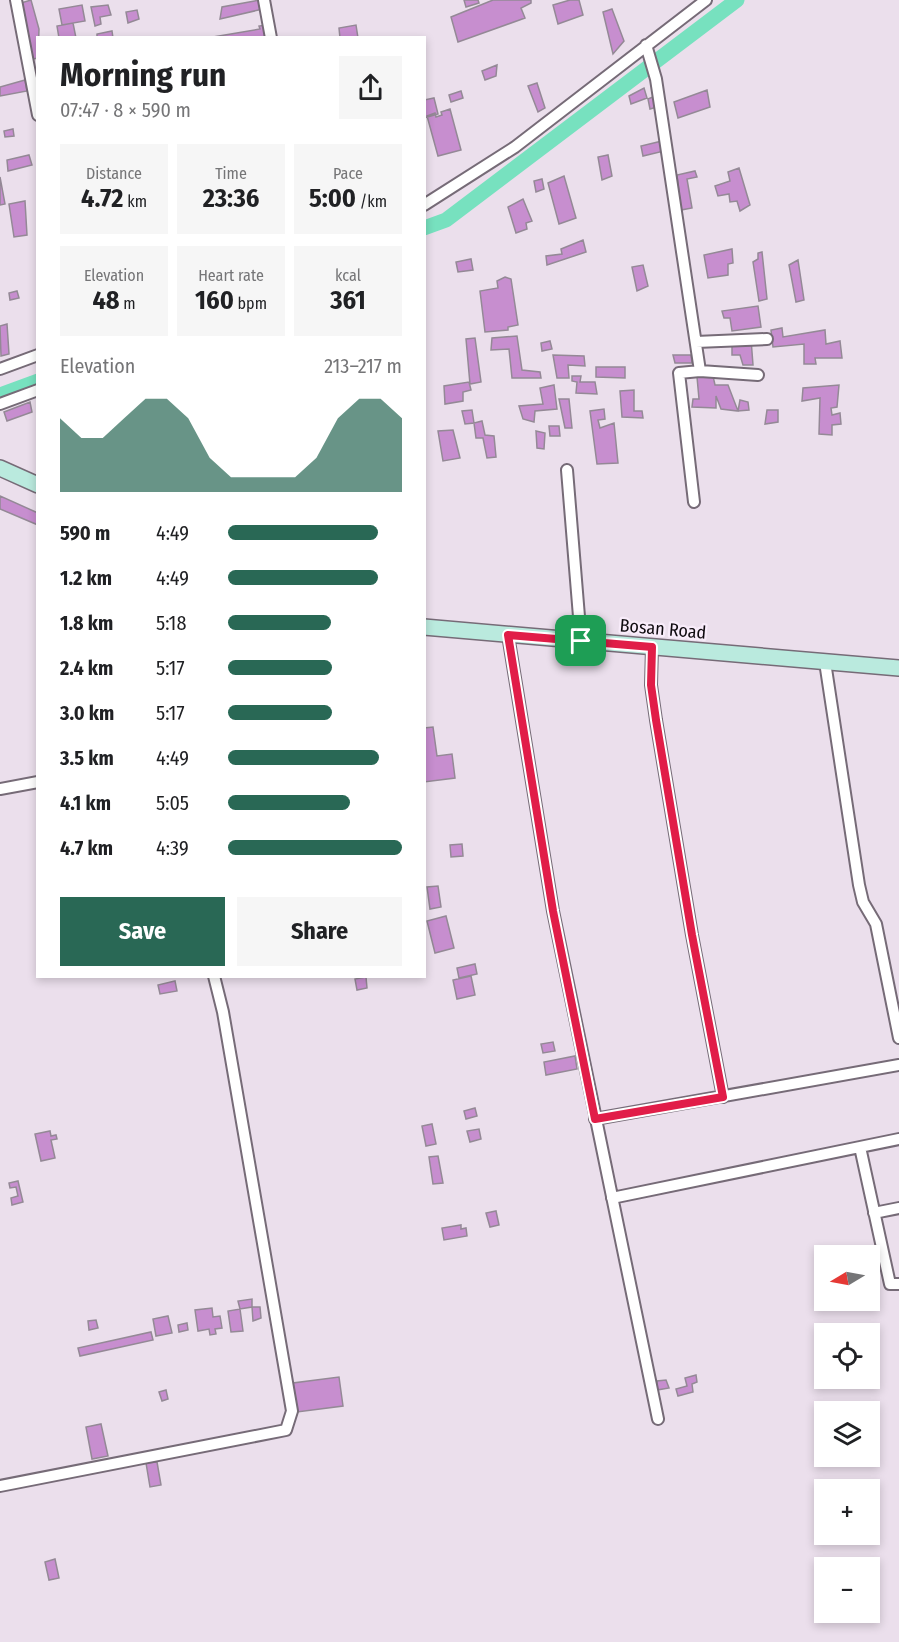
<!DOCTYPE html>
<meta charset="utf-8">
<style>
body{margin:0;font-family:"Fira Sans Condensed",sans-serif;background:#f6f6f6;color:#202124;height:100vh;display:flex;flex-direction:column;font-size:22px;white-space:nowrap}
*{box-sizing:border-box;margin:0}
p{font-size:20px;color:#757577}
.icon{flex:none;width:33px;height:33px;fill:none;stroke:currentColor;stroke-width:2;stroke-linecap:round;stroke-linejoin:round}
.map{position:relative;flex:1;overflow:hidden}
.details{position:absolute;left:36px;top:36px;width:390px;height:942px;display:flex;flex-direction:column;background:#fff;border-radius:0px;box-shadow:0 3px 9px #0003}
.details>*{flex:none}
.needle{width:39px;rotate:260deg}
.tools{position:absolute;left:814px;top:1245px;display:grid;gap:12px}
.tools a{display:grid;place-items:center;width:66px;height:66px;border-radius:0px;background:#fff;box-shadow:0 3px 9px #0003;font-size:30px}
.pin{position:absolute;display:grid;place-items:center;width:51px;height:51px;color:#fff;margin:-26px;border-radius:12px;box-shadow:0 3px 9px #0006}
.round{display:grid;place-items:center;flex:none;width:63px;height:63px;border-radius:0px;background:#f6f6f6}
.summary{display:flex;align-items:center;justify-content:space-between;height:102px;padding:0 24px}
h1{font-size:33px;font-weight:700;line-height:45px}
.metrics{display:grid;grid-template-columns:repeat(3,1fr);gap:9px;height:102px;padding:6px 24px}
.metrics div{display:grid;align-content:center;border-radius:0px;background:#f6f6f6;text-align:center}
.metrics b{font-size:26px;font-weight:700}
.metrics small{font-size:16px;font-weight:400}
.metrics p{font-size:16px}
.chart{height:168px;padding:12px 24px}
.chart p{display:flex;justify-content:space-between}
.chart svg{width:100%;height:108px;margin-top:6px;fill:#296855;opacity:.7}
.cta{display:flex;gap:12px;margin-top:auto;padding:12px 24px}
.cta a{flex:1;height:69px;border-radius:0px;background:#296855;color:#fff;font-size:24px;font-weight:700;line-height:69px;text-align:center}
.cta a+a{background:#f6f6f6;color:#202124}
ul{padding:0 24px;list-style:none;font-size:20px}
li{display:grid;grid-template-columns:96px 72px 1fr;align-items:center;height:45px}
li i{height:15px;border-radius:8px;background:#296855}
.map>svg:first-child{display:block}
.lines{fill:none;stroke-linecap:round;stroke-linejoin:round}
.canal{stroke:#77e1bf;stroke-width:15}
.building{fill:#c78ecf;stroke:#948996;stroke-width:1.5}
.street-casing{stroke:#766b77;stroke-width:14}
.secondary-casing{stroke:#766b77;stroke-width:18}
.street{stroke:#fff;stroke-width:10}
.secondary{stroke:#baeade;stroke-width:15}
.route-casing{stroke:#fff;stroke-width:12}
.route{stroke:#e11d48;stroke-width:8}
.labels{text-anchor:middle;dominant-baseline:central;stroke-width:4.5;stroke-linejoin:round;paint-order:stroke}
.street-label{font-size:18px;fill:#0f0b0f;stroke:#f8ecfa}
</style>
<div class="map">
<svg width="899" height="1642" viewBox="0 0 899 1642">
<rect width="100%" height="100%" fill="#ebdfec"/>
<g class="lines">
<path class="canal" d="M424 228 446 220 737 0
M0 395 38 381"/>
</g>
<path class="building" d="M31 0 39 29 38 58 33 59 21 3Z
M260 0 263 9 220 19 222 7Z
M464 0H478L479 3 466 7Z
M493 0H531V3L521 8 525 18 458 42 451 17Z
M570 0H579L583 15 558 24 553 5Z
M82 5 85 21 62 25 59 9Z
M108 5 111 15 100 17 101 24 95 26 91 7Z
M612 9 624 41 613 54 603 12Z
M137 10 139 19 128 23 126 12Z
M73 23 76 38H59L57 26Z
M266 25 268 38H207L260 29 259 26Z
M356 25 358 38H340L339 28Z
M112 31 113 38H97V34Z
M497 65 496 76 485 80 482 71Z
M25 80 27 91 0 96V87Z
M537 83 545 108 538 112 528 86Z
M644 88 647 98 631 104 629 96Z
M707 90 710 107 678 118 674 102Z
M461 91 463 98 451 102 449 95Z
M655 96 657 107 650 109 648 99Z
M434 98 438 114 424 118V100Z
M450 109 461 150 438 156 427 116 435 113 436 117 442 115 441 112Z
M13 129 14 136 5 137 4 131Z
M662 141 664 151 643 156 641 146Z
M29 155 32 165 8 171 7 160Z
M608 155 612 176 602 180 598 157Z
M739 168 750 205 740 211 737 201 730 202 729 194 718 196 715 186 730 181 728 172Z
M695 171 697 177 687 179 692 208 681 210 677 175Z
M564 176 576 218 559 224 548 183Z
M0 177 5 204 0 205Z
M542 179 544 189 536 192 534 181Z
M523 199 532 221 526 223 527 229 516 233 508 207Z
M25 201 27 235 14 237 9 204Z
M583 240 586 252 547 265 546 256 562 254 561 249Z
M732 249 733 263 728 264V275L708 278 704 255Z
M762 252 767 299 759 301 753 262 758 259V253Z
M471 259 473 270 458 272 456 262Z
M798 260 804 300 796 302 789 265Z
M643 265 648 286 637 291 632 267Z
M505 277 511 279 518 325 508 327V330L485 332 480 291 498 288 497 281Z
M17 291 19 298 10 300 9 293Z
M758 306 761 327 732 331 730 318H724L722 311Z
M7 324 9 354 1 356 0 326Z
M782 328 783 337 825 330 826 344 840 341 842 358H815L816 364H804V344L773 347 771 330Z
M517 336 522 370 540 372 541 378H512L509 349 491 350 492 338Z
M475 338 481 382 470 384 466 339Z
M751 339 753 365H743L740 355H732V341Z
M550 341 552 349 542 351 541 343Z
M553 355 584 356 585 366 568 365 569 378H557Z
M673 355H691L692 363H675Z
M596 367H625V378L596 377Z
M572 376H581L580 382H595L597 394 576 393 577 382 572 381Z
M713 376 715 385H728L738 411 721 409 716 396V408L692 407 693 399H699L697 377Z
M469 382 471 390 463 392V401L445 404 444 386Z
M554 385 557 409 535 411 534 422 523 419 519 406 543 404 540 388Z
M839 385 837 407 831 408 832 415 840 413 841 424 832 425V435L819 434 820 398 802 401 803 388Z
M634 390V411H642L643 418 622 417 620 391Z
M559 399H569L572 428H565Z
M740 400 748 402 749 410 738 411Z
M30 402 32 412 7 421 4 412Z
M604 409 605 419 598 420 600 428 614 423 618 463 597 464 590 411Z
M472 410 474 423 465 424 462 411Z
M767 410H778V422L765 424Z
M482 421 485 435 494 436 496 457 487 458 483 438H476L474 423Z
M549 426H559L560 436H550Z
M453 430 460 458 443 461 438 431Z
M536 431 545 433 544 449 537 448Z
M0 496 38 513V525L0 509Z
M433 727 437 756 452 754 455 778 424 782V728Z
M462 844 463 856 451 857 450 845Z
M438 886 441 907 430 909 427 887Z
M446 916 454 948 435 953 427 921Z
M475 964 477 974 459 978 457 968Z
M471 976 475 995 457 999 453 980Z
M366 977 367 988 357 990 355 979Z
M175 981 177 991 160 994 158 985Z
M553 1042 555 1051 543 1053 541 1044Z
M575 1056 577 1069 546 1075 544 1062Z
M475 1108 477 1116 466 1119 464 1111Z
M432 1124 436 1144 426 1146 422 1126Z
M479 1129 481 1139 470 1142 467 1131Z
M50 1131 51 1136 56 1135 57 1139 51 1140 55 1158 41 1161 35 1134Z
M438 1156 443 1183 433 1184 429 1157Z
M18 1181 23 1202 12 1205 11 1198 18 1196 16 1187 10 1188 9 1183Z
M496 1211 499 1225 490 1227 486 1213Z
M461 1225V1229L466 1228 467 1236 444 1240 442 1228Z
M252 1299V1307L240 1309 238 1301Z
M252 1307H260L261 1318 253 1321Z
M212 1308 213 1317 220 1316 222 1328 215 1329 216 1334 210 1335 209 1329 198 1331 195 1310Z
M240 1309 243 1331 231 1332 228 1311Z
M168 1316 172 1333 156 1336 153 1319Z
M96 1320 98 1328 89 1330 88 1321Z
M187 1323 188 1330 179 1332 178 1325Z
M151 1332 153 1340 80 1356 78 1348Z
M696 1375 697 1382 692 1384 693 1392 678 1396 676 1389 687 1386 685 1378Z
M339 1377 343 1406 297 1412 293 1383Z
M666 1380 669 1388 657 1390V1381Z
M166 1390 168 1399 162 1401 159 1392Z
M101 1424 108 1456 92 1459 86 1427Z
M157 1462 161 1485 150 1487 146 1463Z
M55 1559 59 1578 49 1580 45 1562Z"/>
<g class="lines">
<defs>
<path id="street" d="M16 0 38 115
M264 0 271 38
M646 45 656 79 700 371
M424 205 515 147 706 0
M696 342 767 339
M0 369 38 355
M0 404 38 390
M567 470 581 641
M694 502 679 373 700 371 758 375
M508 635 553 911 658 1419
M652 647 651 685 656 720 692 935 723 1097
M825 662 859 885 863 902 876 924 899 1038
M0 789 38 782
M595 1119 899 1065
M860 1147 890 1284H899
M612 1198 899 1139
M874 1213 899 1208
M0 1486 286 1430 292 1411 223 1012 214 976"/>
<path id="secondary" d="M0 468 38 485
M424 627 899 668"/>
</defs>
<use href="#street" class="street-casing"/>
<use href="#secondary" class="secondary-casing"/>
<use href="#street" class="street"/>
<use href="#secondary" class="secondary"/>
</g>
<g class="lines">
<defs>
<path id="route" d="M508 635 652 647 651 685 656 720 692 935 723 1097 595 1119 553 911Z"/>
</defs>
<use href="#route" class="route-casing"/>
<use href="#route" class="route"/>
</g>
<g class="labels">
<g class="street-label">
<text transform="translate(663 629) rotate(5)">Bosan Road</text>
</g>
</g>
</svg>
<div class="tools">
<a><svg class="needle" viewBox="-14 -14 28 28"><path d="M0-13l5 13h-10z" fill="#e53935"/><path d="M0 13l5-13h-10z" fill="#757577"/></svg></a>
<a><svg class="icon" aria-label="locate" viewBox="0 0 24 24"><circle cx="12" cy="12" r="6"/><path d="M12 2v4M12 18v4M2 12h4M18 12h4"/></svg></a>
<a><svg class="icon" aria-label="layers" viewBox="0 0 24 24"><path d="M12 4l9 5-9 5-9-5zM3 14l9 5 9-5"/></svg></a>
<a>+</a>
<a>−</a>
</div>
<div class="pin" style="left:581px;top:641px;background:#1e9e55"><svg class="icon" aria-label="arrive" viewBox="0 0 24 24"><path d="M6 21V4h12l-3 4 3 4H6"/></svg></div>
<section class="details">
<div class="summary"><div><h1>Morning run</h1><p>07:47 · 8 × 590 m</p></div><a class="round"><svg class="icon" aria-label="share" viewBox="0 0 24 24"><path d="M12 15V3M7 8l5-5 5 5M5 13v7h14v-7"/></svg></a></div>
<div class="metrics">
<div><p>Distance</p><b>4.72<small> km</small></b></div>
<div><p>Time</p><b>23:36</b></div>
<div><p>Pace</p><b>5:00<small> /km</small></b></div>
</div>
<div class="metrics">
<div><p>Elevation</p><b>48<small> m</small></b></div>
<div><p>Heart rate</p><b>160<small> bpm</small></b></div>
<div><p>kcal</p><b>361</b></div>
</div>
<div class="chart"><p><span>Elevation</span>213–217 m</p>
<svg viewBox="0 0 160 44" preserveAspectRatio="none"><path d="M0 44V14L10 22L20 22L30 14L40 6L50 6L60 14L70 30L80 38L90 38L100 38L110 38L120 30L130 14L140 6L150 6L160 14V44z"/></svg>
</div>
<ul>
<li><b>590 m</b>4:49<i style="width:86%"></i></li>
<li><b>1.2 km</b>4:49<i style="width:86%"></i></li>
<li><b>1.8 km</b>5:18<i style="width:59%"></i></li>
<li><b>2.4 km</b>5:17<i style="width:60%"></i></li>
<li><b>3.0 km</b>5:17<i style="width:60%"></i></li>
<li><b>3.5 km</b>4:49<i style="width:87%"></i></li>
<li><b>4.1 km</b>5:05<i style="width:70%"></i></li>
<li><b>4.7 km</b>4:39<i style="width:100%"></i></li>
</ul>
<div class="cta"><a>Save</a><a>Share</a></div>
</section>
</div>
